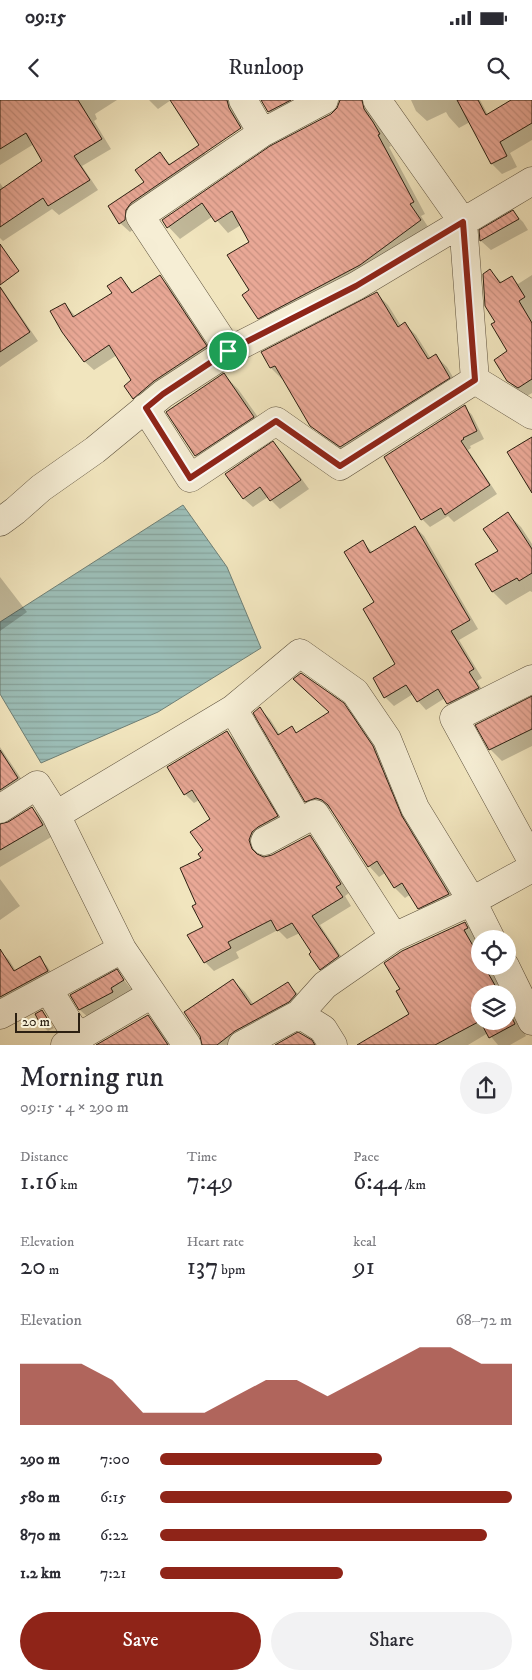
<!DOCTYPE html>
<meta charset="utf-8">
<style>
body{margin:0;font-family:"IM FELL DW Pica",serif;background:#f2f2f3;color:#2b2b33;height:100vh;display:flex;flex-direction:column;font-size:19px;white-space:nowrap}
*{box-sizing:border-box;margin:0}
p{font-size:16px;color:#7c7c81}
.icon{flex:none;width:28px;height:28px;fill:none;stroke:currentColor;stroke-width:2;stroke-linecap:round;stroke-linejoin:round}
.map{position:relative;height:945px;overflow:hidden}
.panel{display:flex;flex-direction:column;background:#fff;flex:1}
.panel>*{flex:none}
.buttons{position:absolute;left:471px;top:830px;display:grid;gap:10px}
.buttons a{display:grid;place-items:center;width:45px;height:45px;border-radius:50%;background:#fff;box-shadow:0 5px 20px #0002;font-size:25px}
.scale{position:absolute;left:15px;bottom:12px;width:65px;box-sizing:border-box;padding-left:5px;border:2px solid #2c2012;border-top:0;font-size:14px;line-height:18px;white-space:nowrap;color:#2c2012;-webkit-text-stroke:4px #f6eed5;paint-order:stroke}
.pin{position:absolute;display:grid;place-items:center;width:42px;height:42px;color:#fff;margin:-21px;border:2px solid #fff;border-radius:50%;box-shadow:0 1px 5px #0007}
.round{display:grid;place-items:center;flex:none;width:52px;height:52px;border-radius:26px;background:#f2f2f3}
.headline{display:flex;align-items:center;justify-content:space-between;height:85px;padding:0 20px}
h1{font-size:28px;font-weight:600;line-height:38px}
.figures{display:grid;grid-template-columns:repeat(3,1fr);gap:8px;height:85px;padding:5px 20px}
.figures div{display:grid;align-content:center}
.figures b{font-size:25px;font-weight:600}
.figures small{font-size:14px;font-weight:400}
.figures p{font-size:14px}
.chart{height:140px;padding:10px 20px}
.chart p{display:flex;justify-content:space-between}
.chart svg{width:100%;height:90px;margin-top:5px;fill:#8f2418;opacity:.7}
.button{display:flex;gap:10px;margin-top:auto;padding:10px 20px}
.button a{flex:1;height:58px;border-radius:30px;background:#8f2418;color:#fff;font-size:20px;font-weight:600;line-height:58px;text-align:center}
.button a+a{background:#f2f2f3;color:#2b2b33}
ul{padding:0 20px;list-style:none;font-size:16px}
li{display:grid;grid-template-columns:80px 60px 1fr;align-items:center;height:38px}
li i{height:12px;border-radius:6px;background:#8f2418}
.status{display:flex;justify-content:space-between;align-items:center;height:35px;padding:0 25px;background:#fff;direction:ltr}
.status svg{height:14px;fill:currentColor}
header{display:flex;justify-content:space-between;align-items:center;height:65px;padding:0 20px;background:#fff;font-size:22px;font-weight:600}
.map>svg:first-child{display:block}
.water{fill:url(#water-rules);stroke:#6f7f75}
.shadow{fill:#0003}
.building{fill:url(#building-back-hatch);stroke:#2c2012}
.lines{fill:none;stroke-linecap:round;stroke-linejoin:round}
.minor-casing{stroke:#5d513d;stroke-width:29}
.minor{stroke:#f6eed5;stroke-width:28}
.route-casing{stroke:#fff;stroke-width:10}
.route{stroke:#8f2418;stroke-width:6}
</style>
<div class="status"><b>09:15</b><svg viewBox="0 0 49 12"><path d="M0 12V9h3v3zM5 12V6h3v6zM10 12V3h3v9zM15 12V0h3v12zM26 1h20v11H26zM47 4h2v5h-2z"/></svg></div>
<header><svg class="icon" aria-label="back" viewBox="0 0 24 24"><path d="M15 5l-7 7 7 7"/></svg>Runloop<svg class="icon" aria-label="search" viewBox="0 0 24 24"><circle cx="10" cy="10" r="6"/><path d="M15 15l6 6"/></svg></header>
<div class="map">
<svg width="532" height="945" viewBox="0 0 532 945">
<defs>
<pattern id="water-rules" width="6" height="5" patternUnits="userSpaceOnUse" patternTransform="scale(1.25)"><rect width="6" height="5" fill="#9cbeb7"/><path d="M0 2.5h6" fill="none" stroke="#87a39c"/></pattern>
<pattern id="building-back-hatch" width="6" height="6" patternUnits="userSpaceOnUse" patternTransform="scale(1.25)"><rect width="6" height="6" fill="#e9a896"/><path d="M-1 5l2 2M0 0l6 6M5-1l2 2" fill="none" stroke="#c89080"/></pattern>
</defs>
<rect width="100%" height="100%" fill="#f1e5be"/>
<filter id="stains"><feTurbulence type="fractalNoise" baseFrequency=".004" numOctaves="4"/><feColorMatrix values="0 0 0 0 .2 0 0 0 0 .09 0 0 0 0 .02 0 0 0 .5 -.17"/></filter>
<radialGradient id="worn" r=".72"><stop offset=".6" stop-color="#630" stop-opacity="0"/><stop offset="1" stop-color="#630" stop-opacity=".3"/></radialGradient>
<path class="water" d="M183 405 227 467 261 548 158 612 41 663 0 594V522Z"/>
<path class="shadow" d="M0 0H117L95 14 97 19 94 21 111 49 82 66 98 90 59 115 52 109 3 141 0 138V83L4 89 44 62 34 44 0 65Z
M149 0H171L158 9Z
M171 0H238L243 26 205 51V54L244 28 250 38 130 132 120 123 109 107 145 82 160 54 171 65 201 46Z
M262 0H324L281 23 269 11Z
M341 0H366L373 13 375 22 385 35 391 46 389 47 425 114 421 116 432 133 271 230 259 218 250 190 251 142 241 125 228 133 213 116 180 139 163 121 332 15 338 9Z
M411 0H480L488 15 513 0H532V40L510 53 517 67 502 74 492 64 470 22 459 28 449 17 446 12 427 21 416 11Z
M513 112 523 122 528 130 491 150 481 141V131Z
M490 170 502 183 511 177 518 184 532 175V293L527 296 517 290 508 281 509 252 497 222Z
M160 176 169 186 215 256 143 307 134 298 133 281 117 255 94 270 84 261 65 204 76 217 114 193 121 178 134 194Z
M0 186 38 241 0 267Z
M376 193 388 205 401 226 405 224 416 235 431 259 436 256 447 267 460 289 352 357 323 337 311 325 283 278 282 279 271 268Z
M224 275 238 289 268 331 210 370 196 355Z
M465 307 472 315 484 339 470 346 471 348 468 350 497 394 454 422 448 416 430 427 422 419Z
M273 343 282 352 309 389 280 409 268 397 253 407 244 399 227 374Z
M508 414 521 427 532 444V492L530 491 506 505 493 492Z
M415 427 424 436 478 529 459 540 482 578 477 581 486 597 457 612 445 598 426 610 418 601 413 594 394 606 385 597 397 565 376 503 363 442 373 453Z
M0 477 27 512 0 531Z
M532 598V646L502 661 490 649Z
M343 604 354 615 383 658 459 805 430 818 419 808 411 794 405 798 395 788 385 773 379 777 369 766 332 710 327 708 317 711 306 701 260 609 270 619 280 635 291 627 298 634Z
M227 632 236 641 286 726 258 750 260 756 264 758 272 756 309 736 318 745 349 793 345 796 351 806 320 825 347 865 330 878 321 869 313 852 300 833 287 839 278 830 236 852 239 858 214 871 205 862 189 836 205 827 198 804 202 758 211 720 199 700 194 703 185 694Z
M0 647 28 689 0 709Z
M32 708 43 719 53 736 0 767V726Z
M0 779 20 806 0 820Z
M465 823 477 835 479 840 475 843 480 851V866H488L504 894H480V921H508V900L526 936 510 945H498L488 933 468 945H359L411 914Z
M1 852 9 860 16 871 39 858 47 866 55 879 0 906Z
M117 871 132 890 119 897 121 901 89 918 80 910 72 895Z
M233 880 245 892 254 905 288 884 300 896 244 945H203Z
M42 911 54 928 48 931 43 926Z
M147 916 159 928 171 945H98Z"/>
<path class="building" d="M0 0H78L102 39 74 56 90 80 48 106 43 98 0 127V90L42 61 26 33 0 49Z
M170 0H227L229 8 241 28 131 103 126 110 125 120 119 124 108 106 144 82 135 70 160 52 169 65 199 45Z
M261 0H291L268 12Z
M340 0H362L364 9 373 22 380 34 378 35 414 102 410 104 421 120 360 165 258 219 242 195 249 190 227 155 249 142 232 111 215 122 202 103 167 128 162 120 270 46 331 14 337 8Z
M457 0H478L486 15 511 0H532V23L500 42 507 56 491 64Z
M513 110 519 119 480 141 479 130Z
M0 144 19 171 0 185Z
M490 169 500 183 512 176 525 197 519 201 532 223V279L518 288 507 281 494 260 507 251 491 224 495 222 485 206 483 174Z
M160 175 207 246 154 281 133 299 124 286 131 280 109 245 84 262 62 232 50 211 65 203 73 217 112 193 107 186 121 177 132 193Z
M0 187 30 232 0 252Z
M377 192 398 227 405 222 428 259 436 254 450 278 340 347 310 326 275 266 270 268 261 252Z
M224 273 254 317 195 356 166 312Z
M465 305 477 331 463 338 464 339 461 341 490 385 445 415 441 408 421 420 384 357Z
M532 337V393L507 352Z
M273 341 301 380 270 401 260 387 243 399 225 374Z
M508 412 532 449V473L519 481 517 478 492 492 475 464 498 451 483 429Z
M415 426 470 520 451 531 474 569 469 572 479 588 447 604 438 589 417 602 406 585 384 598 373 578 395 564 363 509 374 502 344 452 363 440 370 453Z
M301 573 344 603 373 646 402 716 449 794 418 809 402 783 394 788 377 761 368 767 328 705 322 700 316 698 305 702 253 613 260 607 278 635 292 626 296 633 329 612 293 579Z
M532 596V629L489 650 475 625Z
M227 631 278 716 258 727 252 732 249 740 252 749 257 754 264 757 272 755 310 735 341 784 336 787 343 797 312 816 339 856 320 870 309 854 311 852 292 823 277 831 271 820 228 842 231 848 204 863 187 835 203 827 192 806 196 804 180 768 201 758 198 754 203 750 190 732 210 719 192 690 184 695 167 667Z
M0 650 18 678 0 690Z
M32 707 43 725 0 750V724L8 722Z
M465 822 468 828 464 830 480 858V866H484L500 894H480V921L435 945H357L409 914 396 891 400 889 384 863 402 851Z
M0 849 14 871 40 856 48 871 0 897Z
M117 869 124 880 111 888 113 892 79 910 70 895Z
M233 879 251 905 288 882 296 894 289 902 235 931 217 945H202L200 936 184 912Z
M42 910 50 923 42 927 35 914Z
M508 910 515 924 489 938 480 921H508Z
M148 915 168 945H96Z
M298 932 312 940 315 945H275Z"/>
<g class="lines">
<defs>
<path id="minor" d="M377 0 463 122 532 81
M262 33 324 0
M229 251 140 116 262 33 243 0
M475 280 532 315
M0 422 15 411 41 388 95 350 163 294 229 251 356 186 463 122 475 280 340 366 276 321 190 378 145 308
M532 579 454 618 532 761
M233 609 299 722
M0 709 37 685 56 715 233 609 300 553 355 592 387 639 415 708 472 801 394 837 325 885 299 914
M56 715 122 849
M265 741 315 714 394 837
M491 839 472 801 532 768
M505 866 532 921
M48 889 78 938
M0 915 122 849 187 945
M65 945 152 894
M242 945 299 914 323 929 333 945"/>
</defs>
<use href="#minor" class="minor-casing"/>
<use href="#minor" class="minor"/>
</g>
<g class="lines">
<defs>
<path id="route" d="M463 122 475 280 340 366 276 321 190 378 146 308 163 294 228 251 356 186Z"/>
</defs>
<use href="#route" class="route-casing"/>
<use href="#route" class="route"/>
</g>
<rect width="100%" height="100%" filter="url(#stains)"/>
<rect width="100%" height="100%" fill="url(#worn)"/>
</svg>
<div class="buttons">
<a><svg class="icon" aria-label="locate" viewBox="0 0 24 24"><circle cx="12" cy="12" r="6"/><path d="M12 2v4M12 18v4M2 12h4M18 12h4"/></svg></a>
<a><svg class="icon" aria-label="layers" viewBox="0 0 24 24"><path d="M12 4l9 5-9 5-9-5zM3 14l9 5 9-5"/></svg></a>
</div>
<div class="scale">20 m</div>
<div class="pin" style="left:228px;top:251px;background:#1e9e55"><svg class="icon" aria-label="arrive" viewBox="0 0 24 24"><path d="M6 21V4h12l-3 4 3 4H6"/></svg></div>
</div>
<section class="panel">
<div class="headline"><div><h1>Morning run</h1><p>09:15 · 4 × 290 m</p></div><a class="round"><svg class="icon" aria-label="share" viewBox="0 0 24 24"><path d="M12 15V3M7 8l5-5 5 5M5 13v7h14v-7"/></svg></a></div>
<div class="figures">
<div><p>Distance</p><b>1.16<small> km</small></b></div>
<div><p>Time</p><b>7:49</b></div>
<div><p>Pace</p><b>6:44<small> /km</small></b></div>
</div>
<div class="figures">
<div><p>Elevation</p><b>20<small> m</small></b></div>
<div><p>Heart rate</p><b>137<small> bpm</small></b></div>
<div><p>kcal</p><b>91</b></div>
</div>
<div class="chart"><p><span>Elevation</span>68–72 m</p>
<svg viewBox="0 0 160 44" preserveAspectRatio="none"><path d="M0 44V14L10 14L20 14L30 22L40 38L50 38L60 38L70 30L80 22L90 22L100 30L110 22L120 14L130 6L140 6L150 14L160 14V44z"/></svg>
</div>
<ul>
<li><b>290 m</b>7:00<i style="width:63%"></i></li>
<li><b>580 m</b>6:15<i style="width:100%"></i></li>
<li><b>870 m</b>6:22<i style="width:93%"></i></li>
<li><b>1.2 km</b>7:21<i style="width:52%"></i></li>
</ul>
<div class="button"><a>Save</a><a>Share</a></div>
</section>
